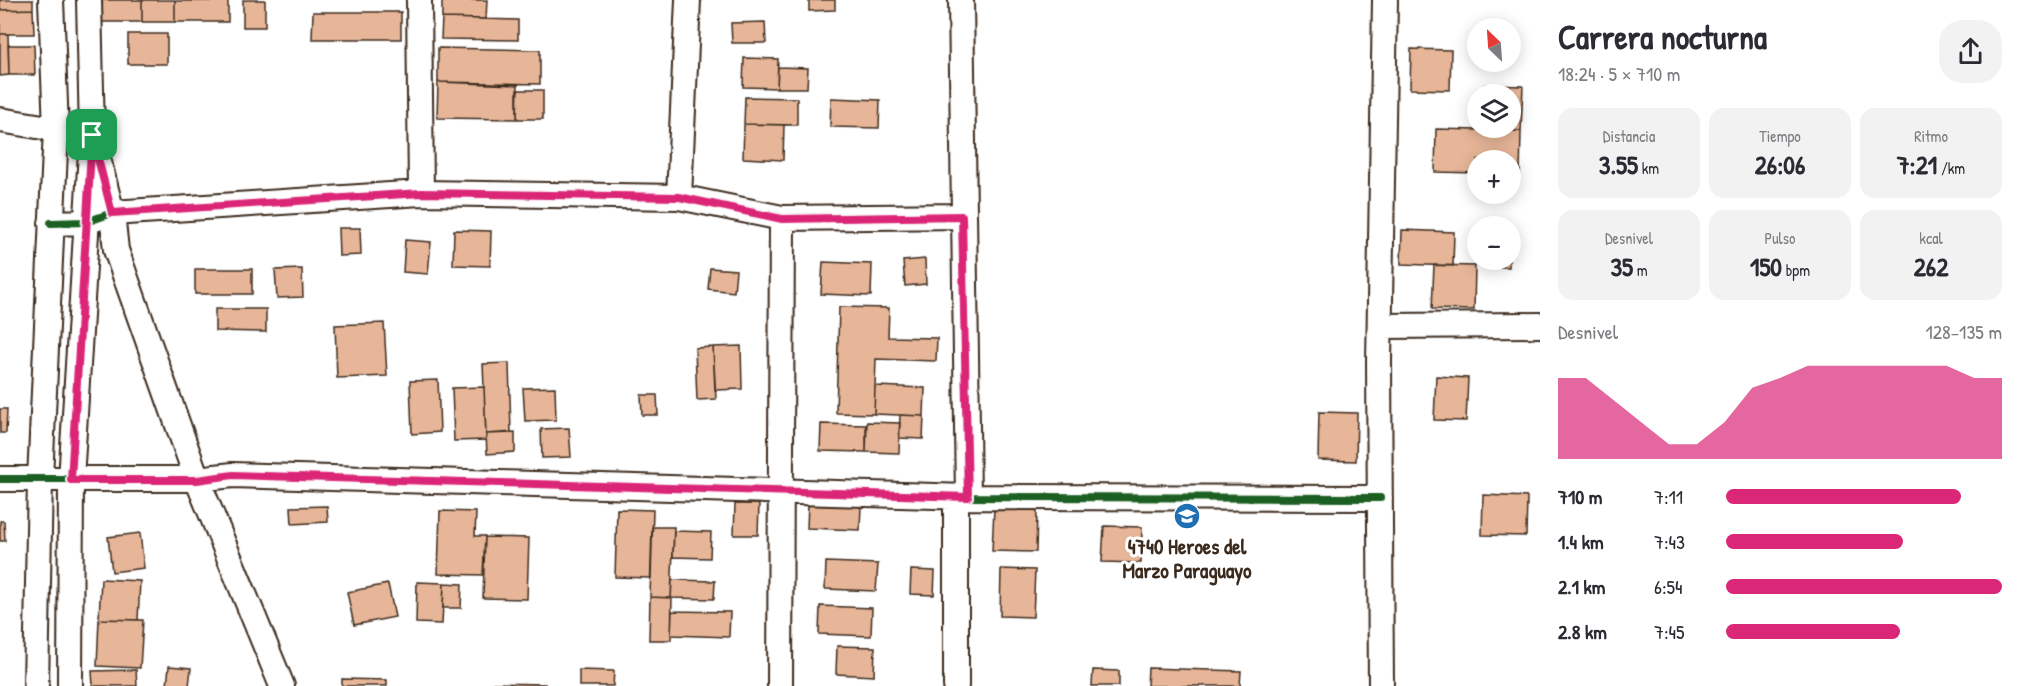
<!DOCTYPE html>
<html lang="es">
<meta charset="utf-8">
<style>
body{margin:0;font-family:"Patrick Hand",sans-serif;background:#f2f2f3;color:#2b2b33;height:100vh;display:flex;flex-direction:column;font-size:22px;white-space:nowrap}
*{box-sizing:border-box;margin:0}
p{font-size:20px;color:#7c7c81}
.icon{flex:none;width:33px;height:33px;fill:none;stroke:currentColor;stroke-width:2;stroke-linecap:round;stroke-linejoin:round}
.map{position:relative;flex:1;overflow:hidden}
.panel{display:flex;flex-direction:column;background:#fff;width:480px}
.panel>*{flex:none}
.needle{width:39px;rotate:335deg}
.buttons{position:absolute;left:1467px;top:18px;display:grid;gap:12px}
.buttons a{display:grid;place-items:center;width:54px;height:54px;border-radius:50%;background:#fff;box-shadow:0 3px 15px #0003;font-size:30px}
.pin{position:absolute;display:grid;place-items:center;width:51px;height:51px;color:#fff;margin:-26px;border-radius:12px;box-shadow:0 3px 9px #0006}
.round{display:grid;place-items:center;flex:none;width:63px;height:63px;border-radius:24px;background:#f2f2f3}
.overview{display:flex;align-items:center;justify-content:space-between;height:102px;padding:0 18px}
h1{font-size:33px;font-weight:700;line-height:45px}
.figures{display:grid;grid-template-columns:repeat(3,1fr);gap:9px;height:102px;padding:6px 18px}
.figures div{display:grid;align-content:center;border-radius:15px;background:#f2f2f3;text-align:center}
.figures b{font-size:26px;font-weight:700}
.figures small{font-size:16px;font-weight:400}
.figures p{font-size:16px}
.chart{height:168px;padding:12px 18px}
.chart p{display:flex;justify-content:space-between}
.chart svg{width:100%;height:108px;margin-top:6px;fill:#db2777;opacity:.7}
ul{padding:0 18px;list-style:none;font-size:20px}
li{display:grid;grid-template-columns:96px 72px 1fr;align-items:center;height:45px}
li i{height:15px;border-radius:8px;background:#db2777}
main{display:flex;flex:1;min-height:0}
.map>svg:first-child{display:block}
.building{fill:#e7b698;stroke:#3b2a1e;stroke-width:1.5}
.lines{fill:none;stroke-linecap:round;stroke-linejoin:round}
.minor-casing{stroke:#3b2a1e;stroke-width:28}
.minor{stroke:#fff;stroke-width:24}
.cycleway-casing{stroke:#fff;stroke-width:11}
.cycleway{stroke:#1b5e20;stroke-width:8}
.route-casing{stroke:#fff;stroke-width:12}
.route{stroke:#db2777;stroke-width:8}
.labels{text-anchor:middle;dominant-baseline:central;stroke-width:6;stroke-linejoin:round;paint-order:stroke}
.poi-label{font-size:21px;font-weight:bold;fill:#3b2a1e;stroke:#fff}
</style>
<main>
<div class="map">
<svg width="1540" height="686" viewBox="0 0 1540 686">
<rect width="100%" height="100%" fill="#fff"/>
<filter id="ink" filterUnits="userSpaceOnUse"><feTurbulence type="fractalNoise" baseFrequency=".0167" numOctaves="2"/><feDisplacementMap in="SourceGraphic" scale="12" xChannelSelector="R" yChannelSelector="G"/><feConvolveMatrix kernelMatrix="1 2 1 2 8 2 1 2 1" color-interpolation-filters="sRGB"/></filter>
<g filter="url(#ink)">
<path class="building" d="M0 0H33V9L0 10Z
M94 0H142V22H94Z
M142 0H175V22H142Z
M243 0H265V27H243Z
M442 0H487L486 19 442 18Z
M809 0H835V10L809 11Z
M175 1H228V22H175Z
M33 9 34 34H0V10Z
M313 12H401V39H312Z
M442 18 518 20V40L441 39Z
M765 22 766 43H732L731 23Z
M0 34H8L9 75 0 76Z
M128 34H167V64H128Z
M8 45H34L35 75H9Z
M438 48 540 50V84L438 82Z
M1411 49 1451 50 1450 90 1410 89Z
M744 58 778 59 777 88 743 87Z
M778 67 808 68 807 88H777Z
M438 82 518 85 517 119 437 118Z
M1484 85 1523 86 1521 131 1483 130V128H1510V94H1484Z
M517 90H543V119H517Z
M745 97 797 98V125L744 124Z
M831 98 880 100 879 128 830 127Z
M744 124 784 125 783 160 743 158Z
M1436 129 1521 131 1520 175 1510 174V160H1478V173L1435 172Z
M338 228H360L361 255 339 256Z
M454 230 491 231 490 266 453 265Z
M1402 230 1454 232 1453 266 1401 264Z
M405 240 431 242 428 274 403 272Z
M925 259 926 284 905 286 903 261Z
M1484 260H1509V267H1484Z
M823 262 872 264 871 296 821 294Z
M1434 265 1475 266 1474 310 1432 309Z
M710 268 736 270 734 292 708 289Z
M195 269H252V294H195Z
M302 269 303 297 277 298 275 270Z
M839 307 889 308 888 337 937 338 936 361 876 359 874 414 836 413Z
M215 309H266V332L215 331Z
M384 323 387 376 337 378 335 325Z
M741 346 742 389 715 390 713 347Z
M713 347 716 399 697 400 695 348Z
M509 363 511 433 486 434 483 364Z
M1436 376 1468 378 1466 421 1434 420Z
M438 380 440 432 412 434 410 381Z
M875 386 925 388 924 416 874 414Z
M484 387 486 440 454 441 452 388Z
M555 387 556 420 525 421 523 388Z
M641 395H657L658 415H642Z
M0 409H7L6 433H0Z
M1319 412 1357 413 1356 461 1318 460Z
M900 415 924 416 923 439 899 438Z
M867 422 900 423 899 453 866 452Z
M821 424 866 425V452L820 451Z
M569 428 571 457 542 458 541 429Z
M515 432V452L487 454 486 434Z
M1483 495 1527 497 1526 536 1482 535Z
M808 503 861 504 860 530 807 528Z
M735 504H759L758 535H734Z
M327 506 328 522 292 524 291 507Z
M994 508 1037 510 1036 552 992 551Z
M617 509 653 510 651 578 615 577Z
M440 511 476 512 475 536H485L483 575 438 574Z
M0 521H4L5 541H0Z
M1104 526 1142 527 1141 563 1102 562Z
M652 527H674L671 598 650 597Z
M674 531 711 532 710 558 673 557Z
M140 533 144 568 112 572 108 537Z
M485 537 529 538 527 599 483 598Z
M826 562 878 564 876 591 825 589Z
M1001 569 1035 570 1033 617 1000 616Z
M911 570 935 571 934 595 910 594Z
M101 579 140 581 138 620 99 619Z
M672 580 715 581 714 599 671 598Z
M417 582 444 583 442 624 416 623Z
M444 583 462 584 461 608H443Z
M388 584 395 617 354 625 347 592Z
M650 597 672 598 671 640H649Z
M820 606 872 608 871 636 819 634Z
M672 611 730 612 729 637 671 635Z
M99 619 143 620 140 668 97 666Z
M837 646 875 647 874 676 836 674Z
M169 666 191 668 189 686H167Z
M1148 668 1241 671 1240 686H1147Z
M136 670 137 686H93L92 671Z
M579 670 614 671 613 686H579Z
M1093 670 1119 671V686H1092Z
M342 679 387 680V686H342Z
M493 683 545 684V686H493Z"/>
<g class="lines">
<defs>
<path id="minor" d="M419 0 421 193
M961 0 968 497
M0 120 92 135 112 213 116 250 197 479 282 686
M679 197 688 0
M51 223 86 222 112 213 421 193 679 197 782 218 962 216
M1380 326 1540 325
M0 479H197L233 475 968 497 1380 498
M36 686 40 479 56 129 51 0
M70 686 71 480 92 135 89 0
M780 686 782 218
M956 686V497
M1381 686 1379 362 1385 0"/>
</defs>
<use href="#minor" class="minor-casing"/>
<use href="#minor" class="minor"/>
<defs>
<path id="cycleway" d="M51 223 86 222 112 213 421 193 679 197 782 218 962 216
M0 479H197L233 475 968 497 1380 498"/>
</defs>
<use href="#cycleway" class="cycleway-casing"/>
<use href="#cycleway" class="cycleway"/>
</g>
</g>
<g class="lines" filter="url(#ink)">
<defs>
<path id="route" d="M92 135 112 213 421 193 679 197 782 219 962 216 968 497 233 475 197 480H71Z"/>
</defs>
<use href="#route" class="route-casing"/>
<use href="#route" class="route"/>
</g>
<defs>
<symbol id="school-disc" viewBox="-11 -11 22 22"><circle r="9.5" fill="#1f6fb2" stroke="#fff"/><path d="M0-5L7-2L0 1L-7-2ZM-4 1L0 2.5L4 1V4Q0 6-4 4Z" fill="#fff"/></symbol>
</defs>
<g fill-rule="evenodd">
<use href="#school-disc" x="1172" y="501" width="30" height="30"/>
</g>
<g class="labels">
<g class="poi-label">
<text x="1187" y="546">4740 Heroes del<tspan x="1187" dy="24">Marzo Paraguayo</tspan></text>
</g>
</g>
</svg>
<div class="buttons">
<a><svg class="needle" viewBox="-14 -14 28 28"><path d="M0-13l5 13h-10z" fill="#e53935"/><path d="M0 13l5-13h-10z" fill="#7c7c81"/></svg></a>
<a><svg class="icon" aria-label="layers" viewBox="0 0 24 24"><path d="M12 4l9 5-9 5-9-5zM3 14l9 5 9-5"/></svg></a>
<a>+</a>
<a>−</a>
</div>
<div class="pin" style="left:92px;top:135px;background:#1e9e55"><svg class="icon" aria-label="arrive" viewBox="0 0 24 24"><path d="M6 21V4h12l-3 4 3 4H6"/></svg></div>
</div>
<section class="panel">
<div class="overview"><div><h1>Carrera nocturna</h1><p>18:24 · 5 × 710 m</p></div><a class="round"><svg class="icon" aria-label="share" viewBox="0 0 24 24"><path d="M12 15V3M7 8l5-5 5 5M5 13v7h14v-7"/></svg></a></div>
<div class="figures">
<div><p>Distancia</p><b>3.55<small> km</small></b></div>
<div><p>Tiempo</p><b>26:06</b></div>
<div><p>Ritmo</p><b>7:21<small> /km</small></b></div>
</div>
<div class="figures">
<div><p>Desnivel</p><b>35<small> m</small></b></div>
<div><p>Pulso</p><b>150<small> bpm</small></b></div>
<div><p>kcal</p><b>262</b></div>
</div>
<div class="chart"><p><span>Desnivel</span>128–135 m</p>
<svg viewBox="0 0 160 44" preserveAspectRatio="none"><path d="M0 44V11L10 11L20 20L30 29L40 38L50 38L60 29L70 15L80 11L90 6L100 6L110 6L120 6L130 6L140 6L150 11L160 11V44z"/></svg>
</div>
<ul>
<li><b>710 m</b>7:11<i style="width:85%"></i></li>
<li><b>1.4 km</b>7:43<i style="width:64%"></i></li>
<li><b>2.1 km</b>6:54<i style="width:100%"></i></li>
<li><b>2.8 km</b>7:45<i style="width:63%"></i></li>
</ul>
</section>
</main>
